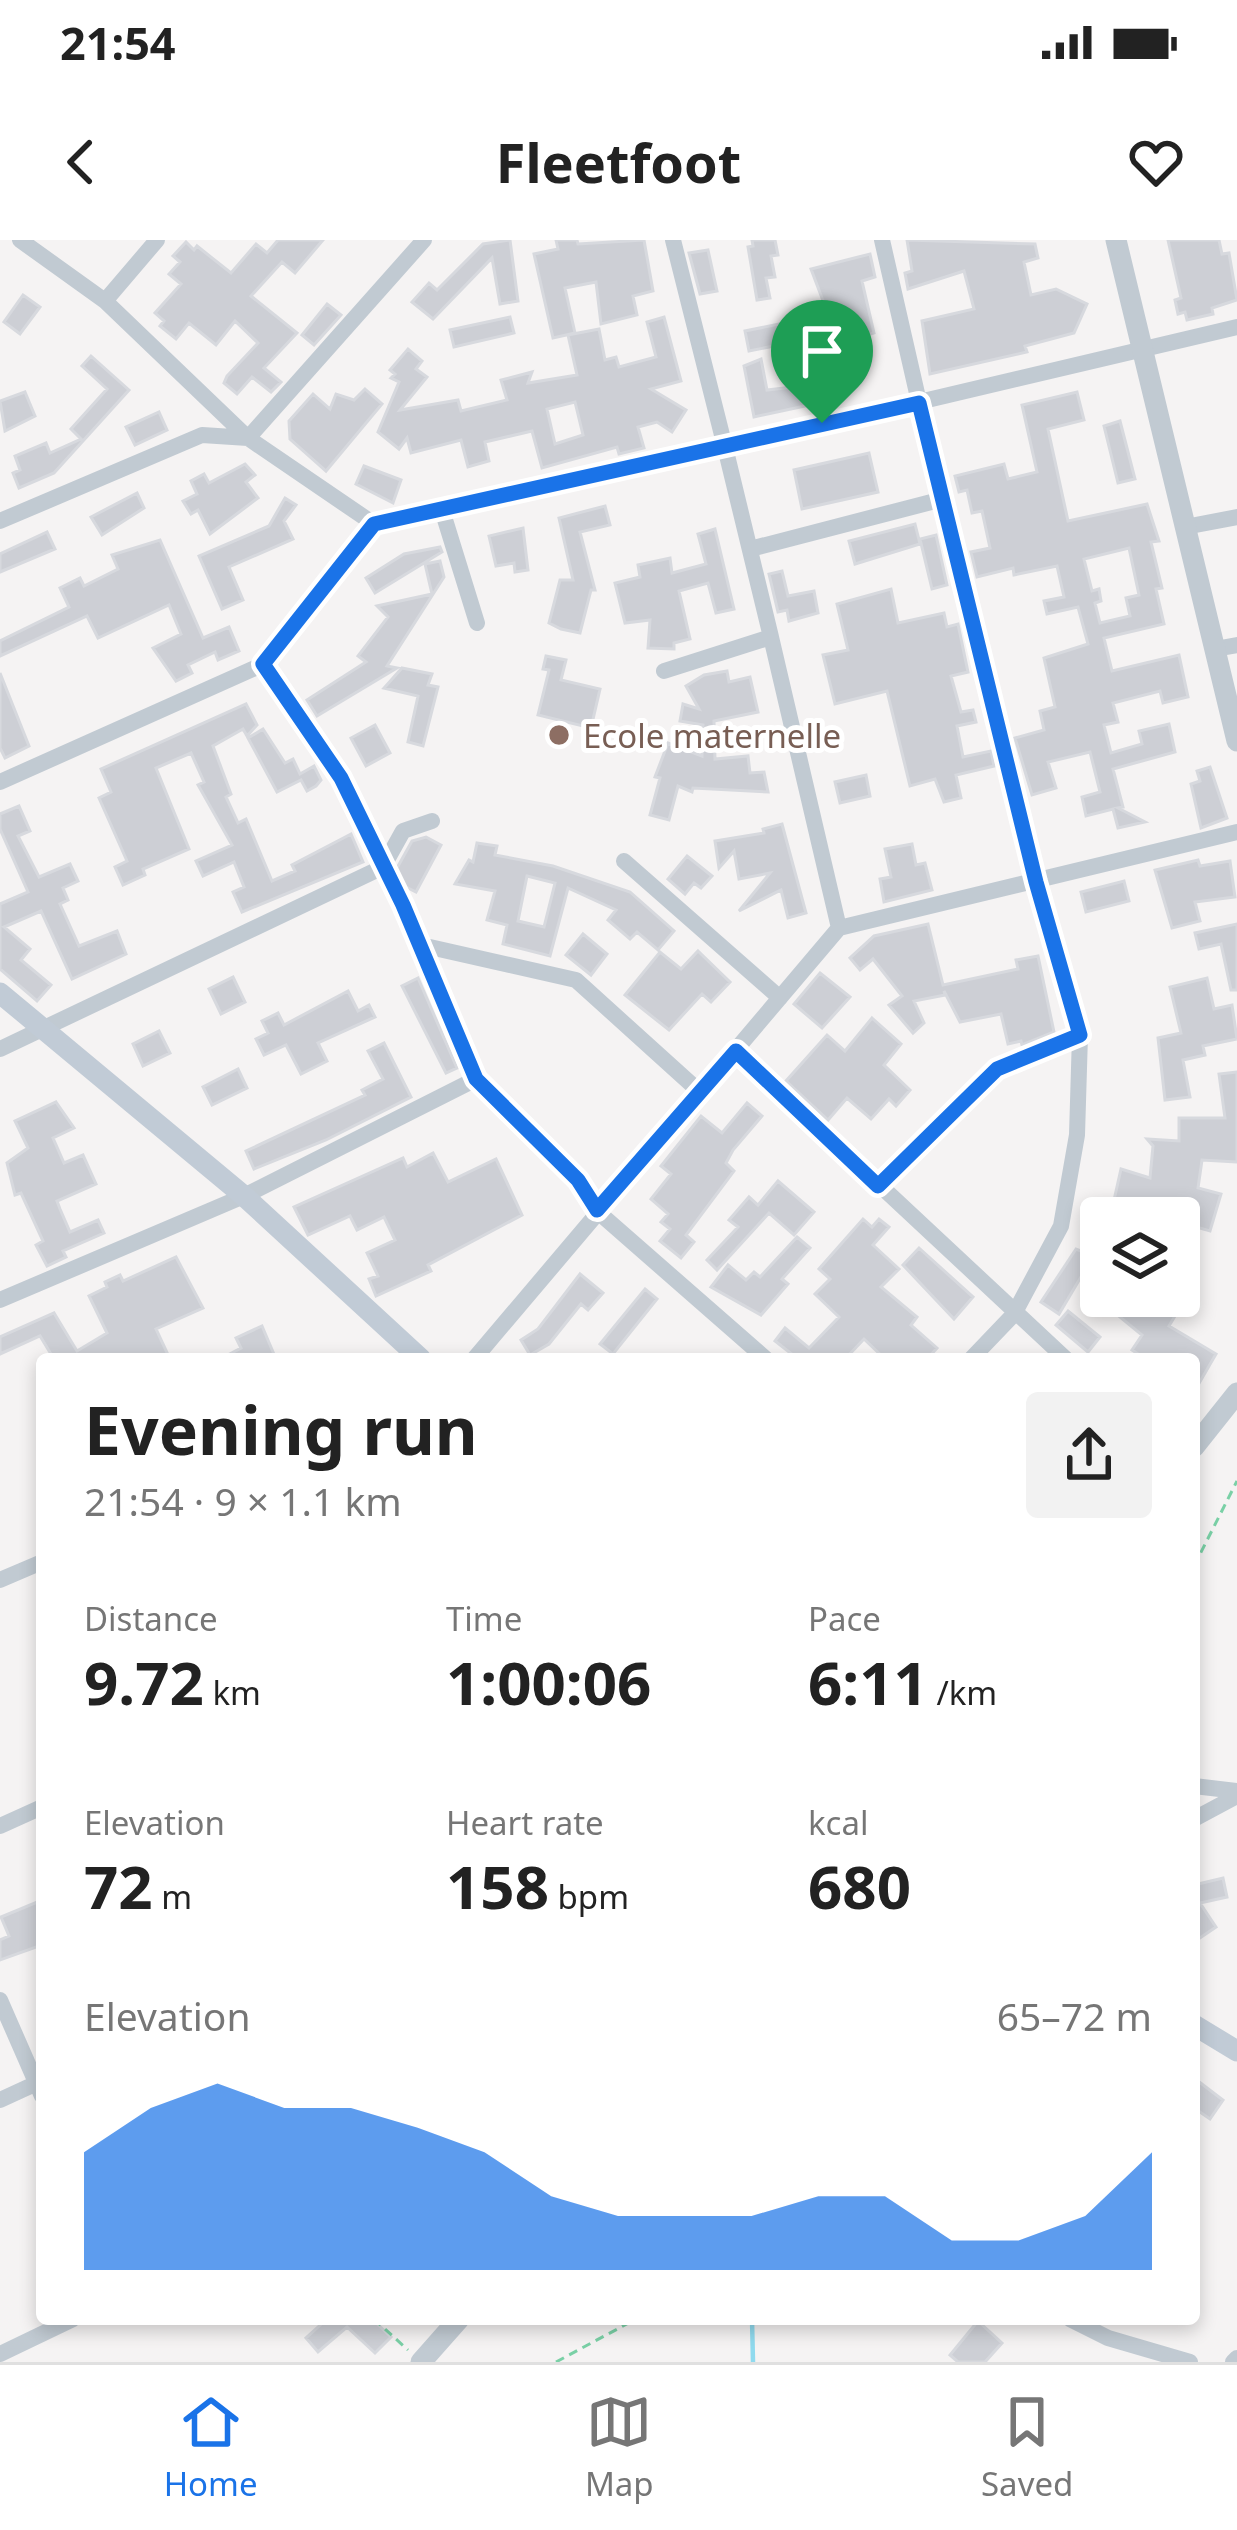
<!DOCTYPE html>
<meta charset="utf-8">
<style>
body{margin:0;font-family:"Noto Sans",sans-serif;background:#f2f2f2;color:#222;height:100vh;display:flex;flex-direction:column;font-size:45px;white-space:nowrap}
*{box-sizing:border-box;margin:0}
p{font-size:39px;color:#767676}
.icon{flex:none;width:66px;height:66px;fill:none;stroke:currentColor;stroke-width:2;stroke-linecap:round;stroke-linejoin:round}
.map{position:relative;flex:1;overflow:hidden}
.details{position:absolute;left:36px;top:1113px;width:1164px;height:972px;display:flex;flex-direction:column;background:#fff;border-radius:12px;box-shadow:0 6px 18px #0003}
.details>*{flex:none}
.fabs{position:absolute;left:1080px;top:957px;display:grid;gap:24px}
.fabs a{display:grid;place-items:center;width:120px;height:120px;border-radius:12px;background:#fff;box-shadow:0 6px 18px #0003;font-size:60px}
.pin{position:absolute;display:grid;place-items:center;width:102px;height:102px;color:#fff;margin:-123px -51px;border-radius:50% 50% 50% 0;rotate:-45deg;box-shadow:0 0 12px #0007}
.pin .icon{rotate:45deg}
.round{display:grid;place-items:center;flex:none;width:126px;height:126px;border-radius:12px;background:#f2f2f2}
.headline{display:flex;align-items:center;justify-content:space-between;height:204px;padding:0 48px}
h1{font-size:66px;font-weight:700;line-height:90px}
.metrics{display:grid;grid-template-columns:repeat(3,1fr);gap:18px;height:204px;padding:12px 48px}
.metrics div{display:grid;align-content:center}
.metrics b{font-size:60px;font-weight:700}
.metrics small{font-size:33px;font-weight:400}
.metrics p{font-size:33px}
.chart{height:336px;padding:24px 48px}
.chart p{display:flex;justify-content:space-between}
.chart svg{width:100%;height:216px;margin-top:12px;fill:#1a73e8;opacity:.7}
.status{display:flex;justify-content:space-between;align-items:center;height:84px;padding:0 60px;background:#fff;direction:ltr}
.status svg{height:33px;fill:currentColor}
header{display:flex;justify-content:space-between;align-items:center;height:156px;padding:0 48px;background:#fff;font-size:54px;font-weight:700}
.menu{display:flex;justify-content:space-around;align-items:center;height:168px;border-top:3px solid #e0e0e0;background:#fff;font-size:33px;color:#767676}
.menu a{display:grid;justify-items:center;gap:6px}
.menu .selected{color:#1a73e8}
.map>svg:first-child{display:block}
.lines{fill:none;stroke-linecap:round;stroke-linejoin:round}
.stream{stroke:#90daee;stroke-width:4.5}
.building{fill:#cdcfd5;stroke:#d7d9de;stroke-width:3;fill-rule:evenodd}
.path{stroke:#7ad0a6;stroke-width:3;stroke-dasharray:9 6;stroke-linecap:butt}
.minor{stroke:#c1cad2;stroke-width:16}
.tertiary{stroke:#c1cad2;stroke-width:21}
.secondary{stroke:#c1cbd6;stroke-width:21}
.route-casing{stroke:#fff;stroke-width:24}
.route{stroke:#1a73e8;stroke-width:15}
.education-dot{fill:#8d6e63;stroke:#fff;stroke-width:4.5}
.labels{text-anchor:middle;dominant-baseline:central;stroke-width:10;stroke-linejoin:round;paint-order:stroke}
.education-label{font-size:33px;fill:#785e54;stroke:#fff;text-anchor:start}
</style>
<div class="status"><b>21:54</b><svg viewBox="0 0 49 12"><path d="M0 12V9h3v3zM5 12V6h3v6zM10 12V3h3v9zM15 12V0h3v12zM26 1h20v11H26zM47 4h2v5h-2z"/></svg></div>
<header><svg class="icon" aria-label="back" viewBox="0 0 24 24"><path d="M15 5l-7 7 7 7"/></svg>Fleetfoot<svg class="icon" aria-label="heart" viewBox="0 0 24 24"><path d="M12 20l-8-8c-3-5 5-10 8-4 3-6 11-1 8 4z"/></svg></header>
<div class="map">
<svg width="1237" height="2122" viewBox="0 0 1237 2122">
<rect width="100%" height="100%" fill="#f5f3f3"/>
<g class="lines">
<path class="stream" d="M752 2079 753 2122"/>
</g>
<path class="building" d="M278 0H323L295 33 282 22 251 56 297 93 264 128 281 142 271 152 252 137 237 154 224 143 227 136 258 103 235 81 216 105 189 83 176 99 160 86 164 81 155 73 181 44 169 34 180 22 173 16 186 2 194 10 197 6 231 33 256 4 267 13Z
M510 0 518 61 500 64 492 18 433 79 412 62 429 43 437 50 483 4Z
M556 0H577L578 4 644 0 653 51 633 56 637 75 601 84 596 42 565 48 575 93 553 98 534 14 558 9Z
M752 0H775L778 15 771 16 775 37 766 38 770 58 757 60 748 7 753 6Z
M907 0 1035 4 1038 18 1024 22 1031 55 1056 49 1087 64 1074 93 1025 106 1027 112 930 134 922 81 974 69 964 31 908 49 905 33 912 31Z
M1168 0H1219L1222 14 1229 13 1237 60 1212 68 1213 74 1187 80 1185 72 1178 74 1175 60 1181 58Z
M708 10 717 51 700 54 689 13Z
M870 14 875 37 862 41 874 93 848 100 846 91 803 99 806 117 792 120 789 103 749 111 745 91 828 74 811 29Z
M23 55 40 67 20 94 4 82Z
M327 64 341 75 314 105 302 95Z
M510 77 514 93 454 107 450 90Z
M664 77 681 141 651 149 686 170 672 192 657 182 638 187 644 208 619 214 617 207 542 228 532 191 485 202 489 221 468 227 461 200 411 213 407 198 399 209 378 192 399 142 391 138 395 134 390 130 408 109 422 121 416 129 427 137 400 170 458 160 461 171 507 160 501 140 532 132 528 143 577 135 568 95 599 89 605 120 616 117 619 127 656 117 647 82ZM575 162 583 195 555 204 547 169Z
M91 116 129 150 54 233 19 248 13 233 20 230 15 216 46 203 50 213 81 199 71 189 107 149 82 126Z
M761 119 767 150 810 145 814 164 754 177 744 126Z
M365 149 382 164 326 231 290 199 289 181 313 154 330 169 336 154 354 160Z
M25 152 35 176 5 191 0 161Z
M1077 152 1084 180 1048 189 1068 281 1147 264 1159 301 1151 302 1162 348 1156 349 1164 384 1104 398 1112 431 1179 415 1188 457 1163 463 1160 451 1113 463 1118 482 1104 485 1111 513 1142 504 1139 491 1169 484 1175 512 1113 529 1123 567 1118 568 1145 582 1118 588 1113 569 1086 576 1082 557 1100 552 1090 512 1048 522 1056 548 1032 555 1015 498 1044 490 1040 471 1055 467 1044 418 1088 404 1078 367 1047 374 1044 361 1064 357 1057 326 1014 335 1013 328 977 337 971 312 990 308 982 271 972 273 967 250 959 252 955 236 1004 224 1008 239 1037 232 1022 165ZM1129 308 1139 355 1126 358 1130 376 1100 383 1095 363 1101 361 1099 349 1092 351 1084 319Z
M159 172 167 190 135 205 126 187Z
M1120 181 1135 239 1118 243 1104 186Z
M869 213 878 252 802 269 794 230Z
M245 224 255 235 246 242 258 258 210 294 198 270 191 274 183 261 197 254 191 241 204 234 209 243Z
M364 226 401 240 393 263 356 244Z
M137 253 144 268 102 295 91 277Z
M285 258 296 265 284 281 293 299 229 327 243 360 222 369 199 316 269 286Z
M605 266 610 285 580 292 595 350H591L580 393 561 389 549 383 560 340H573L559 278Z
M915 284 920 304 855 324 849 301Z
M523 288 528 330 515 332 514 323 496 326 489 296Z
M715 289 734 369 716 373 708 343 679 351 690 399 674 403V409L648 408 650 380 625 383 615 343 640 337 638 325 670 318 672 333 706 324 698 294Z
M47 292 55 309 0 332V314Z
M936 295 947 345 932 349 920 299Z
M160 300 203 398 229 387 239 411 218 420 215 412 188 425 192 433 176 441 153 408 181 394 169 365 98 398 87 376 0 416V401L69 367 60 348 80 338 84 346 118 329 112 315Z
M440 307 442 312 375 353 366 338 404 314Z
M440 321 444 337 387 426 397 428 317 476 307 460 366 422 358 416 388 377 377 366 432 354 425 324Z
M782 331 788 356 814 351 818 373 789 381 787 370 778 372 769 334Z
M891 349 898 383 944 373 947 387 958 384 968 432 951 436 961 472 973 470 976 482 957 486 963 517 991 511 994 526 956 535 961 558 944 562 935 539 910 546 887 451 835 464 823 415 848 410 837 364Z
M546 416 566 420 561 440 600 449 591 488 538 475 549 430 543 429Z
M402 428 432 434 428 445 438 447 423 506 408 502 418 456 384 448Z
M727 431 729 442 750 437 758 472 714 481 715 519 748 516 750 533 764 532 768 552 693 548 692 552 678 546 669 580 650 575 660 538 655 537 668 503 702 516 703 485 680 481 683 464 699 469 686 446 704 435Z
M0 433 29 506 5 518 0 508Z
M246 464 257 485 247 496 243 489 213 506 231 554 226 557 238 583 246 579 272 641 295 631 292 625 351 594 363 622 242 672 233 652 244 647 234 622 203 636 196 621 232 605 198 545 204 542 191 513 156 528 189 609 143 629 145 635 123 645 115 627 127 621 99 558 111 552 101 529Z
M375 485 390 513 366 526 351 498Z
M263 489 285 523 293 519 300 534 314 526 321 540 316 546 307 551 301 540 277 552 248 498Z
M1210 527 1227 578 1201 588 1191 544 1200 541 1197 531Z
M866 535 870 556 840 563 835 542Z
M19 566 30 591 18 596 39 637 70 624 78 641 63 648 68 660 60 664 79 706 117 691 126 714 72 739 41 671 4 687 30 709 21 720 51 745 37 761 0 729V664L28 652 0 589V574Z
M782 584 806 673 788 678 781 650 739 671 770 633 739 639 734 611 719 628 715 601 764 593 763 589Z
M426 597 441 605 416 652 406 647 397 628 412 601Z
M477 603 497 606 495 615 553 626 630 652 674 691 658 710 637 692 630 699 608 680 616 670 568 648 550 716 503 704 507 685 487 680 495 651 455 644 469 620 473 622ZM527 636 555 643 544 687 518 681Z
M912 604 916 625 925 623 932 650 884 662 880 639 891 637 885 609Z
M687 616 712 636 701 648 694 643 685 654 668 639Z
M1198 620 1200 626 1230 621 1235 657 1195 662 1200 681 1172 688 1155 630Z
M1124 641 1129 661 1086 672 1081 652Z
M928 684 943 745 1018 729 1016 720 1038 716 1054 792 1022 805 1021 801 1008 804 1001 774 960 782 944 751 945 755 914 761 924 783 913 793 889 765 902 756 873 719 860 730 850 718 874 696Z
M1237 684V750H1231L1221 704 1199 709 1195 693Z
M583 694 607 714 591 735 566 715Z
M698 711 730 742 711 762 702 754 669 790 625 755 660 712 681 729Z
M820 733 850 757 822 788 794 764Z
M233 737 245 762 221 774 209 749Z
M418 738 457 828 446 833 402 746Z
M1207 738 1214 769 1232 765 1237 799 1203 806 1205 815 1183 820 1190 857 1165 860 1158 798 1181 793 1170 747Z
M348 751 358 771 369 765 375 777 318 803 327 821 301 834 286 805 264 815 256 799 268 793 262 781 278 773 284 785Z
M872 778 901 804 884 825 910 850 896 866 889 859 871 879 847 858 828 880 786 841 827 795 845 811Z
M159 791 170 813 143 826 133 804Z
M384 803 411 857 326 900 254 929 246 911 365 855 362 850 383 839 368 811Z
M238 829 247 848 212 865 203 847Z
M1237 832V922L1202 920 1198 948 1221 954 1210 991 1193 986 1182 1015V978H1110L1121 929 1150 938 1153 906 1147 899 1179 901V878H1225L1219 834Z
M56 862 74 888 53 898 64 923 83 915 96 944 57 961 60 969 70 992 98 980 104 993 63 1011 66 1017 47 1026 36 1005 43 1001 21 953 15 955 7 923 28 908 15 881Z
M747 863 762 876 733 910 726 923 734 931 686 995 694 1002 681 1018 660 1001 670 989 661 982 668 974 651 959 671 934 661 926 701 876 722 893Z
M433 913 448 942 496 919 522 975 428 1025 431 1031 376 1056 369 1039 378 1036 367 1013 395 1000 384 977 357 990 350 976 308 995 294 967 403 918 407 927Z
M778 941 814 972 794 995 769 973 717 1030 707 1020 738 987 729 980 749 957 758 965Z
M863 979 872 987 879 979 889 987 873 1005 899 1029 881 1047 917 1077 911 1085 937 1108 927 1119H885L864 1099 845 1119H798L775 1101 785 1088 809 1108 839 1077 815 1054 830 1039 819 1029Z
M1101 983V1031L1088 1025 1059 1074 1041 1062 1076 1009 1086 1013Z
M797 997 810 1008 782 1039 788 1044 761 1075 711 1047 728 1025 746 1040 754 1032 760 1037Z
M919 1008 973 1057 954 1079 903 1025Z
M176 1017 203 1068 156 1089 170 1119H54L40 1096 0 1114V1097L54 1073 77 1111 107 1093 89 1056 107 1047 105 1042 120 1035 123 1041Z
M580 1034 603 1053 588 1070 581 1064 549 1104 530 1115 521 1100 538 1089Z
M645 1049 657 1059 613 1114 600 1104Z
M1126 1056H1177L1168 1072 1175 1076 1169 1086 1216 1114 1194 1152V1119H1146L1132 1110 1142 1095 1115 1073Z
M1068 1071 1100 1097 1088 1112 1056 1085Z
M262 1086 276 1119H220L241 1108 236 1098Z
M1223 1638 1227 1657 1200 1663 1216 1687 1194 1702V1645Z
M42 1660V1705L0 1720V1700L9 1696 1 1677Z
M1194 1838 1223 1860 1210 1879 1194 1868Z
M327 2079H372L391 2097 375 2113 347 2087 318 2112 306 2098Z
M978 2081 1002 2103 985 2122H958L950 2115Z"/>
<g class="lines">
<path class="path" d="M1194 1326 1237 1241
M374 2079 408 2110
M556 2122 636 2079"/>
<path class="minor" d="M20 0 105 61 157 0
M673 0 724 203 919 162 882 0
M105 61 248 198 424 0
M442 270 477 383
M0 281 202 195 248 198 374 284
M1185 287 1237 277
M750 309 943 259
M1215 409 1237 405
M664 431 771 397 839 688
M0 542 264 424 374 284 724 203 771 397
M432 581 403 591 383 627 476 839 578 940 597 971 766 1119
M624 621 780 758
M421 705 576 740 701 853
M0 809 383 627 341 538 264 424
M736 811 1066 1119
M878 946 997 829 1080 795
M0 1060 244 956 476 839
M474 1119 839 688 1237 592
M971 1119 1014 1074 1061 986 1077 895 1080 795 1036 642 919 162 1237 87
M0 1340 42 1322
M1194 1546 1237 1551
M1194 1579 1237 1556
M0 1586 42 1567
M0 1760 42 1856
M0 1860 37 1843
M1070 2079 1108 2098 1190 2122
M0 2114 73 2079
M1233 2122 1237 2118"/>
<path class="tertiary" d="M1116 0 1237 501
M1194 1207 1237 1153
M421 2122 459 2079"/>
<path class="secondary" d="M0 753 244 956 421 1119
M1194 1785 1237 1811"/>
</g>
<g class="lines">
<defs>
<path id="route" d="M919 163 1036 642 1080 795 997 829 878 946 736 811 597 970 578 940 476 839 403 665 341 538 263 424 374 284Z"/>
</defs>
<use href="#route" class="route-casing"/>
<use href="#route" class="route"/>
</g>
<circle class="education-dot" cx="559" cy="495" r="12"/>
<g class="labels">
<g class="education-label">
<text x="583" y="495">Ecole maternelle</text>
</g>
</g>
</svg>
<div class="fabs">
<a><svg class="icon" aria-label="layers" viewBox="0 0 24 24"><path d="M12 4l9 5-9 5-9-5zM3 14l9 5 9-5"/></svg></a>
</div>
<div class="pin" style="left:822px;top:183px;background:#1e9e55"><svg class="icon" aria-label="arrive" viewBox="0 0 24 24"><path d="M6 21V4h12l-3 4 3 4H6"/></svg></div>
<section class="details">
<div class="headline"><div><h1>Evening run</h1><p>21:54 · 9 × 1.1 km</p></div><a class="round"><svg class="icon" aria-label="share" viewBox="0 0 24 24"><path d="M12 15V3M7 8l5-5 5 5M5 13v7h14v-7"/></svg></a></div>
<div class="metrics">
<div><p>Distance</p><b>9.72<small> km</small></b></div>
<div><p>Time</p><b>1:00:06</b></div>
<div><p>Pace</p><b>6:11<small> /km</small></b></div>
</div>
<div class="metrics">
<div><p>Elevation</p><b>72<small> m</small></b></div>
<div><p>Heart rate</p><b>158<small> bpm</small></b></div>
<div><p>kcal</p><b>680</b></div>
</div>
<div class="chart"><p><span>Elevation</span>65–72 m</p>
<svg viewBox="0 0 160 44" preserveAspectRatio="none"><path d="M0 44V20L10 11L20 6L30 11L40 11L50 15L60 20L70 29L80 33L90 33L100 33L110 29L120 29L130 38L140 38L150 33L160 20V44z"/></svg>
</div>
</section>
</div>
<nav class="menu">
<a class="selected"><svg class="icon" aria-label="home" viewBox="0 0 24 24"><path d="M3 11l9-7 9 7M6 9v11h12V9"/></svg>Home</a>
<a><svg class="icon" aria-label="map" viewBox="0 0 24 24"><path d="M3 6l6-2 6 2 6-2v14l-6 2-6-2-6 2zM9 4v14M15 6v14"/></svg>Map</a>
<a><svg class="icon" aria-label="saved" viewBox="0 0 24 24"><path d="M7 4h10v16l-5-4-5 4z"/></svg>Saved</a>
</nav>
